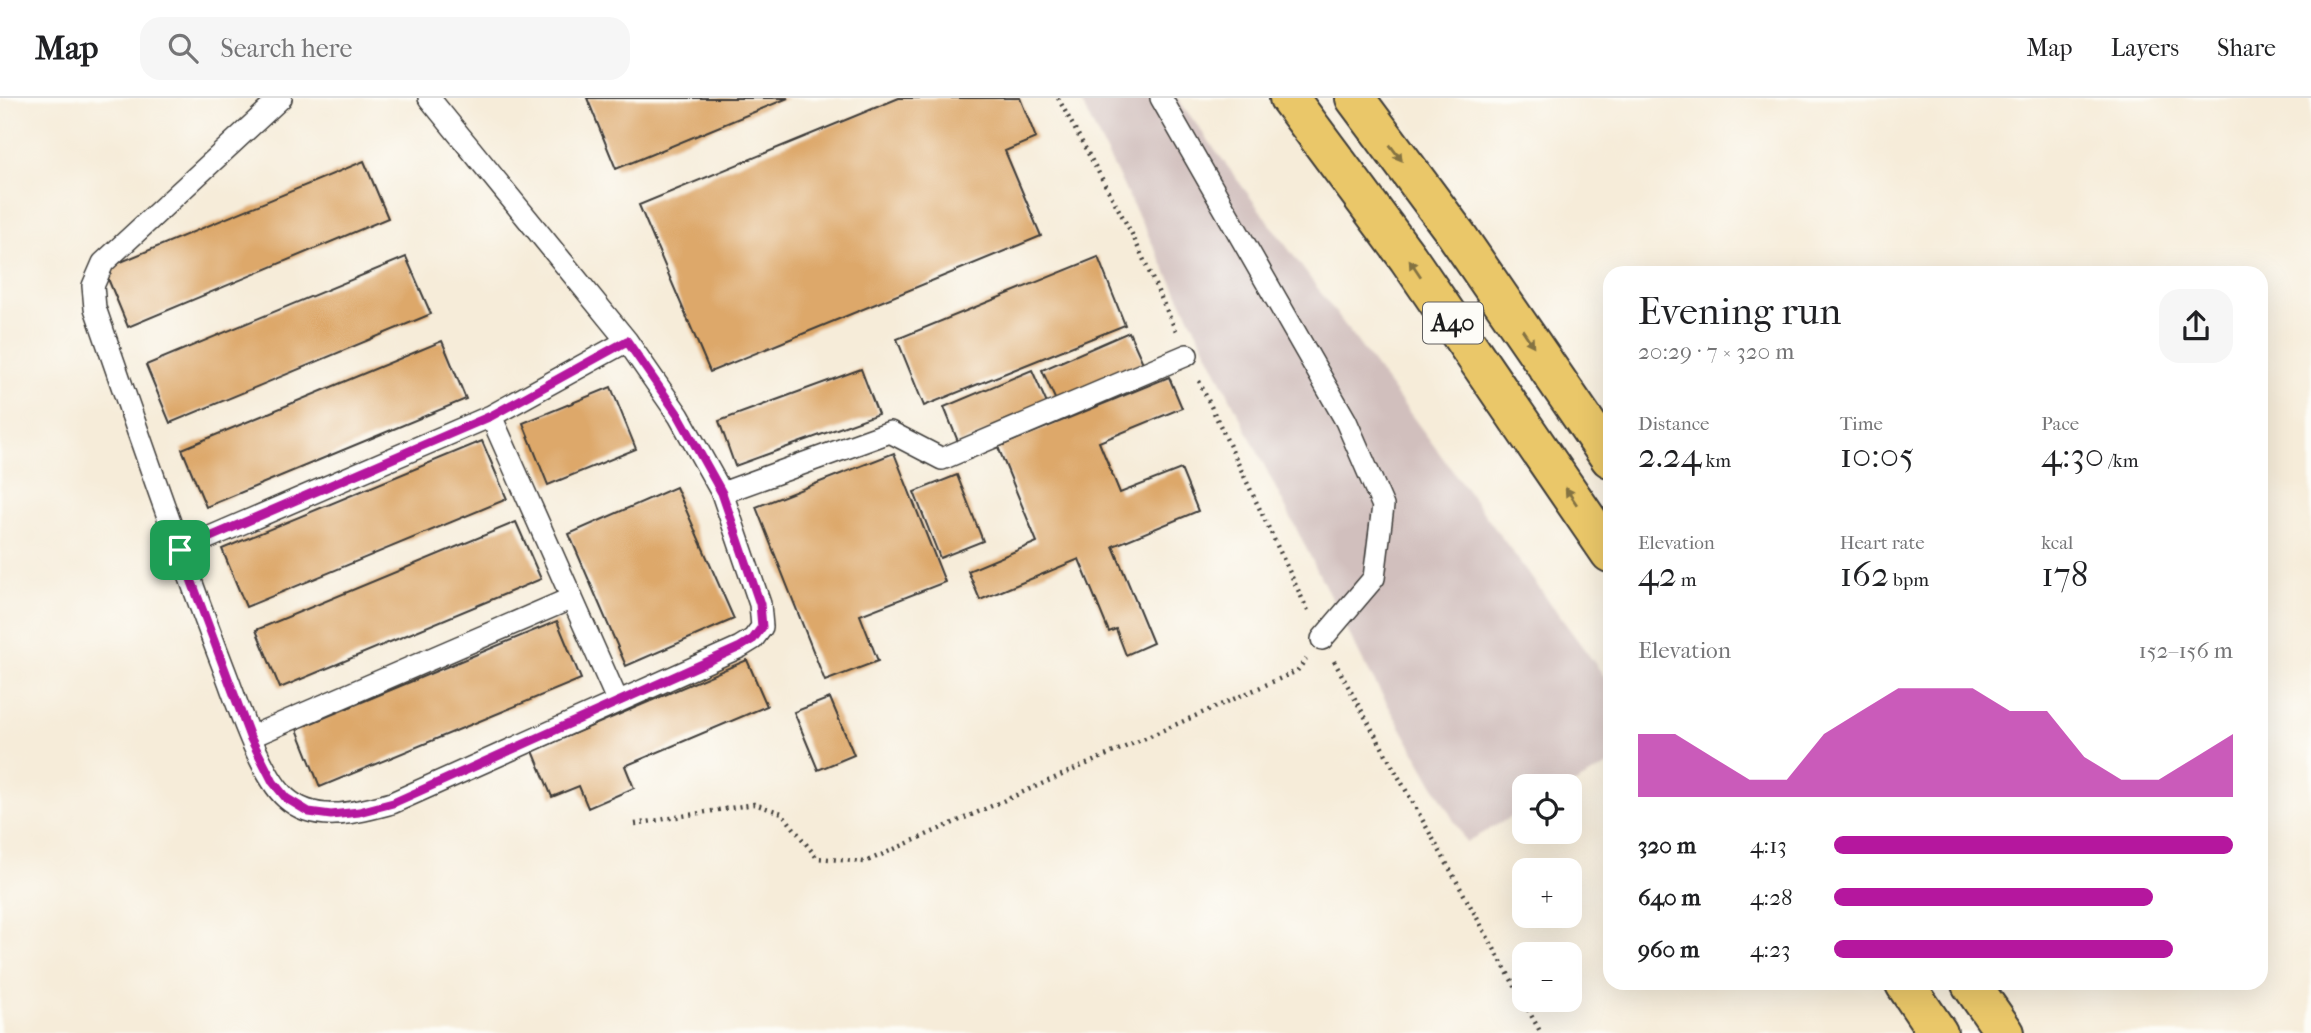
<!DOCTYPE html>
<meta charset="utf-8">
<style>
body{margin:0;font-family:"IM FELL French Canon",serif;background:#f6f6f6;color:#202124;height:100vh;display:flex;flex-direction:column;font-size:26px;white-space:nowrap}
*{box-sizing:border-box;margin:0}
p{font-size:23px;color:#757577}
.icon{flex:none;width:38px;height:38px;fill:none;stroke:currentColor;stroke-width:2;stroke-linecap:round;stroke-linejoin:round}
.map{position:relative;flex:1;overflow:hidden}
.sheet{position:absolute;left:1603px;top:168px;width:665px;height:724px;display:flex;flex-direction:column;background:#fff;border-radius:21px;box-shadow:0 7px 28px #0002}
.sheet>*{flex:none}
.buttons{position:absolute;left:1512px;top:676px;display:grid;gap:14px}
.buttons a{display:grid;place-items:center;width:70px;height:70px;border-radius:14px;background:#fff;box-shadow:0 7px 28px #0002;font-size:35px}
.pin{position:absolute;display:grid;place-items:center;width:60px;height:60px;color:#fff;margin:-30px;border-radius:14px;box-shadow:0 4px 10px #0006}
.round{display:grid;place-items:center;flex:none;width:74px;height:74px;border-radius:21px;background:#f6f6f6}
.summary{display:flex;align-items:center;justify-content:space-between;height:119px;padding:0 35px}
h1{font-size:38px;font-weight:600;line-height:52px}
.metrics{display:grid;grid-template-columns:repeat(3,1fr);gap:10px;height:119px;padding:7px 35px}
.metrics div{display:grid;align-content:center}
.metrics b{font-size:35px;font-weight:600}
.metrics small{font-size:19px;font-weight:400}
.metrics p{font-size:19px}
.chart{height:196px;padding:14px 35px}
.chart p{display:flex;justify-content:space-between}
.chart svg{width:100%;height:126px;margin-top:7px;fill:#b5179e;opacity:.7}
ul{padding:0 35px;list-style:none;font-size:23px}
li{display:grid;grid-template-columns:112px 84px 1fr;align-items:center;height:52px}
li i{height:18px;border-radius:9px;background:#b5179e}
header{display:flex;align-items:center;gap:42px;box-sizing:border-box;height:98px;padding:0 35px;background:#fff;border-bottom:2px solid #e0e0e0}
header strong{font-size:33px}
nav{display:flex;gap:38px;margin-inline-start:auto;font-size:24px}
.search{width:490px;height:63px;background:#f6f6f6;display:flex;align-items:center;gap:18px;box-sizing:border-box;padding:0 24px;border-radius:21px;color:#757577;font-size:26px}
.map>svg:first-child{display:block}
.industrial{fill:#d1bfbd}
.building{fill:#dda86a}
.lines{fill:none;stroke-linecap:round;stroke-linejoin:round}
.service-casing{stroke:#3d3b38;stroke-width:24}
.trunk-casing{stroke:#3d3b38;stroke-width:42}
.path{stroke:#3d3b38;stroke-width:4.5;stroke-dasharray:2 5;stroke-linecap:butt}
.service{stroke:#fff;stroke-width:21}
.trunk{stroke:#eac769;stroke-width:38}
.oneway{fill:#837242}
.route-casing{stroke:#fff;stroke-width:14}
.route{stroke:#b5179e;stroke-width:9}
.labels{text-anchor:middle;dominant-baseline:central;stroke-width:6;stroke-linejoin:round;paint-order:stroke}
.shield{fill:#fdfcf7;stroke:#605f5e;stroke-width:2}
.shield-label{font-size:24px;font-weight:bold;fill:#1c1c1c}
</style>
<header>
<strong>Map</strong>
<div class="search"><svg class="icon" aria-label="search" viewBox="0 0 24 24"><circle cx="10" cy="10" r="6"/><path d="M15 15l6 6"/></svg>Search here</div>
<nav><a>Map</a><a>Layers</a><a>Share</a></nav>
</header>
<div class="map">
<svg width="2311" height="935" viewBox="0 0 2311 935">
<rect width="100%" height="100%" fill="#fdfcf7"/>
<filter id="ink" filterUnits="userSpaceOnUse"><feTurbulence type="fractalNoise" baseFrequency=".0143" numOctaves="2"/><feDisplacementMap in="SourceGraphic" scale="14" xChannelSelector="R" yChannelSelector="G"/><feConvolveMatrix kernelMatrix="1 2 1 2 8 2 1 2 1" color-interpolation-filters="sRGB"/></filter>
<filter id="wash" filterUnits="userSpaceOnUse"><feTurbulence type="fractalNoise" baseFrequency=".00686" numOctaves="4" result="noise"/><feDisplacementMap in="SourceGraphic" scale="28" xChannelSelector="R" yChannelSelector="G"/><feGaussianBlur stdDeviation="1.57" result="paint"/><feColorMatrix in="noise" values="0 0 0 0 0 0 0 0 0 0 0 0 0 0 0 0 0 1.4 0 .05"/><feComposite in="paint" operator="in"/></filter>
<g filter="url(#wash)">
<rect width="100%" height="100%" fill="#f6ecd9"/>
<path class="industrial" d="M1079 0H1177L1610 586V666L1570 688H1524V712L1466 744 1364 565Z"/>
<g id="blocks">
<path class="building" d="M587 0H788L616 71Z
M899 0H1020L1036 40 1005 53 1041 138 710 274 639 107Z
M364 63 388 120 128 229 104 171Z
M406 159 431 216 170 325 146 267Z
M1098 159 1125 227 924 308 897 241Z
M1129 234 1143 265 1056 303 1042 272Z
M442 243 466 301 206 409 182 351Z
M861 271 878 316 735 368 719 323Z
M1032 272 1048 308 959 346 944 309Z
M1169 279 1182 310 1099 344 1120 395 1181 371 1198 413 1113 448 1153 545 1126 557 1116 531 1109 534 1079 461 980 502 968 473 1037 444 998 349Z
M611 289 636 351 548 387 523 325Z
M482 343 507 401 246 509 222 451Z
M894 355 945 484 860 517 878 563 825 583 756 409Z
M957 377 983 443 940 460 914 394Z
M676 389 734 521 626 568 569 436Z
M516 424 541 481 280 590 256 532Z
M557 523 581 581 320 689 297 631Z
M747 562 767 608 625 668 634 690 588 710 579 688 552 699 533 653Z
M830 600 854 657 818 672 794 614Z"/>
</g>
</g>
<g filter="url(#ink)">
<use href="#blocks" fill-opacity="0" stroke="#3d3b38" stroke-width="2"/>
<g class="lines">
<defs>
<path id="service" d="M281 0 103 165 93 188 95 210C137 331 178 452 224 571 237 604 260 677 286 700 316 727 358 714 392 705L740 549 753 541 762 529 760 506 722 395
M429 0 627 243 679 318 722 395 890 334 942 361 1187 257
M1161 0 1346 323 1383 408 1374 480 1322 541
M491 318 627 243
M180 452 491 318 618 604
M250 639 572 500"/>
<path id="trunk" d="M1289 0 1408 160 1610 455
M1355 0 1456 136 1610 360
M1905 886 1938 935
M1971 886 2005 935"/>
</defs>
<use href="#service" class="service-casing"/>
<use href="#trunk" class="trunk-casing"/>
<path class="path" d="M1058 0 1132 136 1176 233
M1199 283 1309 515
M1334 563 1541 935
M635 726 754 706 782 715 817 760 865 764 1297 573 1306 561"/>
<use href="#service" class="service"/>
<use href="#trunk" class="trunk"/>
</g>
<defs><path id="oneway-solid" d="M-6-.8H1V-3.2L6.5 0L1 3.2V.8H-6Z" transform="scale(1.75)"/></defs>
<g class="oneway">
<use href="#oneway-solid" transform="translate(1396 55) rotate(53)"/>
<use href="#oneway-solid" transform="translate(1415 170) rotate(-124)"/>
<use href="#oneway-solid" transform="translate(1528 240) rotate(56)"/>
<use href="#oneway-solid" transform="translate(1571 398) rotate(-124)"/>
</g>
</g>
<g class="lines" filter="url(#ink)">
<defs>
<path id="route" d="M627 243 679 318 722 395 760 506 762 529 753 541 740 549 393 705 359 714 331 717 309 714 286 700 273 684 250 639 180 452 491 318Z"/>
</defs>
<use href="#route" class="route-casing"/>
<use href="#route" class="route"/>
</g>
<g class="labels">
<rect class="shield" x="1423" y="204.5" width="60" height="41" rx="5"/>
<g class="shield-label">
<text x="1453" y="225">A40</text>
</g>
</g>
</svg>
<div class="buttons">
<a><svg class="icon" aria-label="locate" viewBox="0 0 24 24"><circle cx="12" cy="12" r="6"/><path d="M12 2v4M12 18v4M2 12h4M18 12h4"/></svg></a>
<a>+</a>
<a>−</a>
</div>
<div class="pin" style="left:180px;top:452px;background:#1e9e55"><svg class="icon" aria-label="arrive" viewBox="0 0 24 24"><path d="M6 21V4h12l-3 4 3 4H6"/></svg></div>
<section class="sheet">
<div class="summary"><div><h1>Evening run</h1><p>20:29 · 7 × 320 m</p></div><a class="round"><svg class="icon" aria-label="share" viewBox="0 0 24 24"><path d="M12 15V3M7 8l5-5 5 5M5 13v7h14v-7"/></svg></a></div>
<div class="metrics">
<div><p>Distance</p><b>2.24<small> km</small></b></div>
<div><p>Time</p><b>10:05</b></div>
<div><p>Pace</p><b>4:30<small> /km</small></b></div>
</div>
<div class="metrics">
<div><p>Elevation</p><b>42<small> m</small></b></div>
<div><p>Heart rate</p><b>162<small> bpm</small></b></div>
<div><p>kcal</p><b>178</b></div>
</div>
<div class="chart"><p><span>Elevation</span>152–156 m</p>
<svg viewBox="0 0 160 44" preserveAspectRatio="none"><path d="M0 44V22L10 22L20 30L30 38L40 38L50 22L60 14L70 6L80 6L90 6L100 14L110 14L120 30L130 38L140 38L150 30L160 22V44z"/></svg>
</div>
<ul>
<li><b>320 m</b>4:13<i style="width:100%"></i></li>
<li><b>640 m</b>4:28<i style="width:80%"></i></li>
<li><b>960 m</b>4:23<i style="width:85%"></i></li>
</ul>
</section>
</div>
